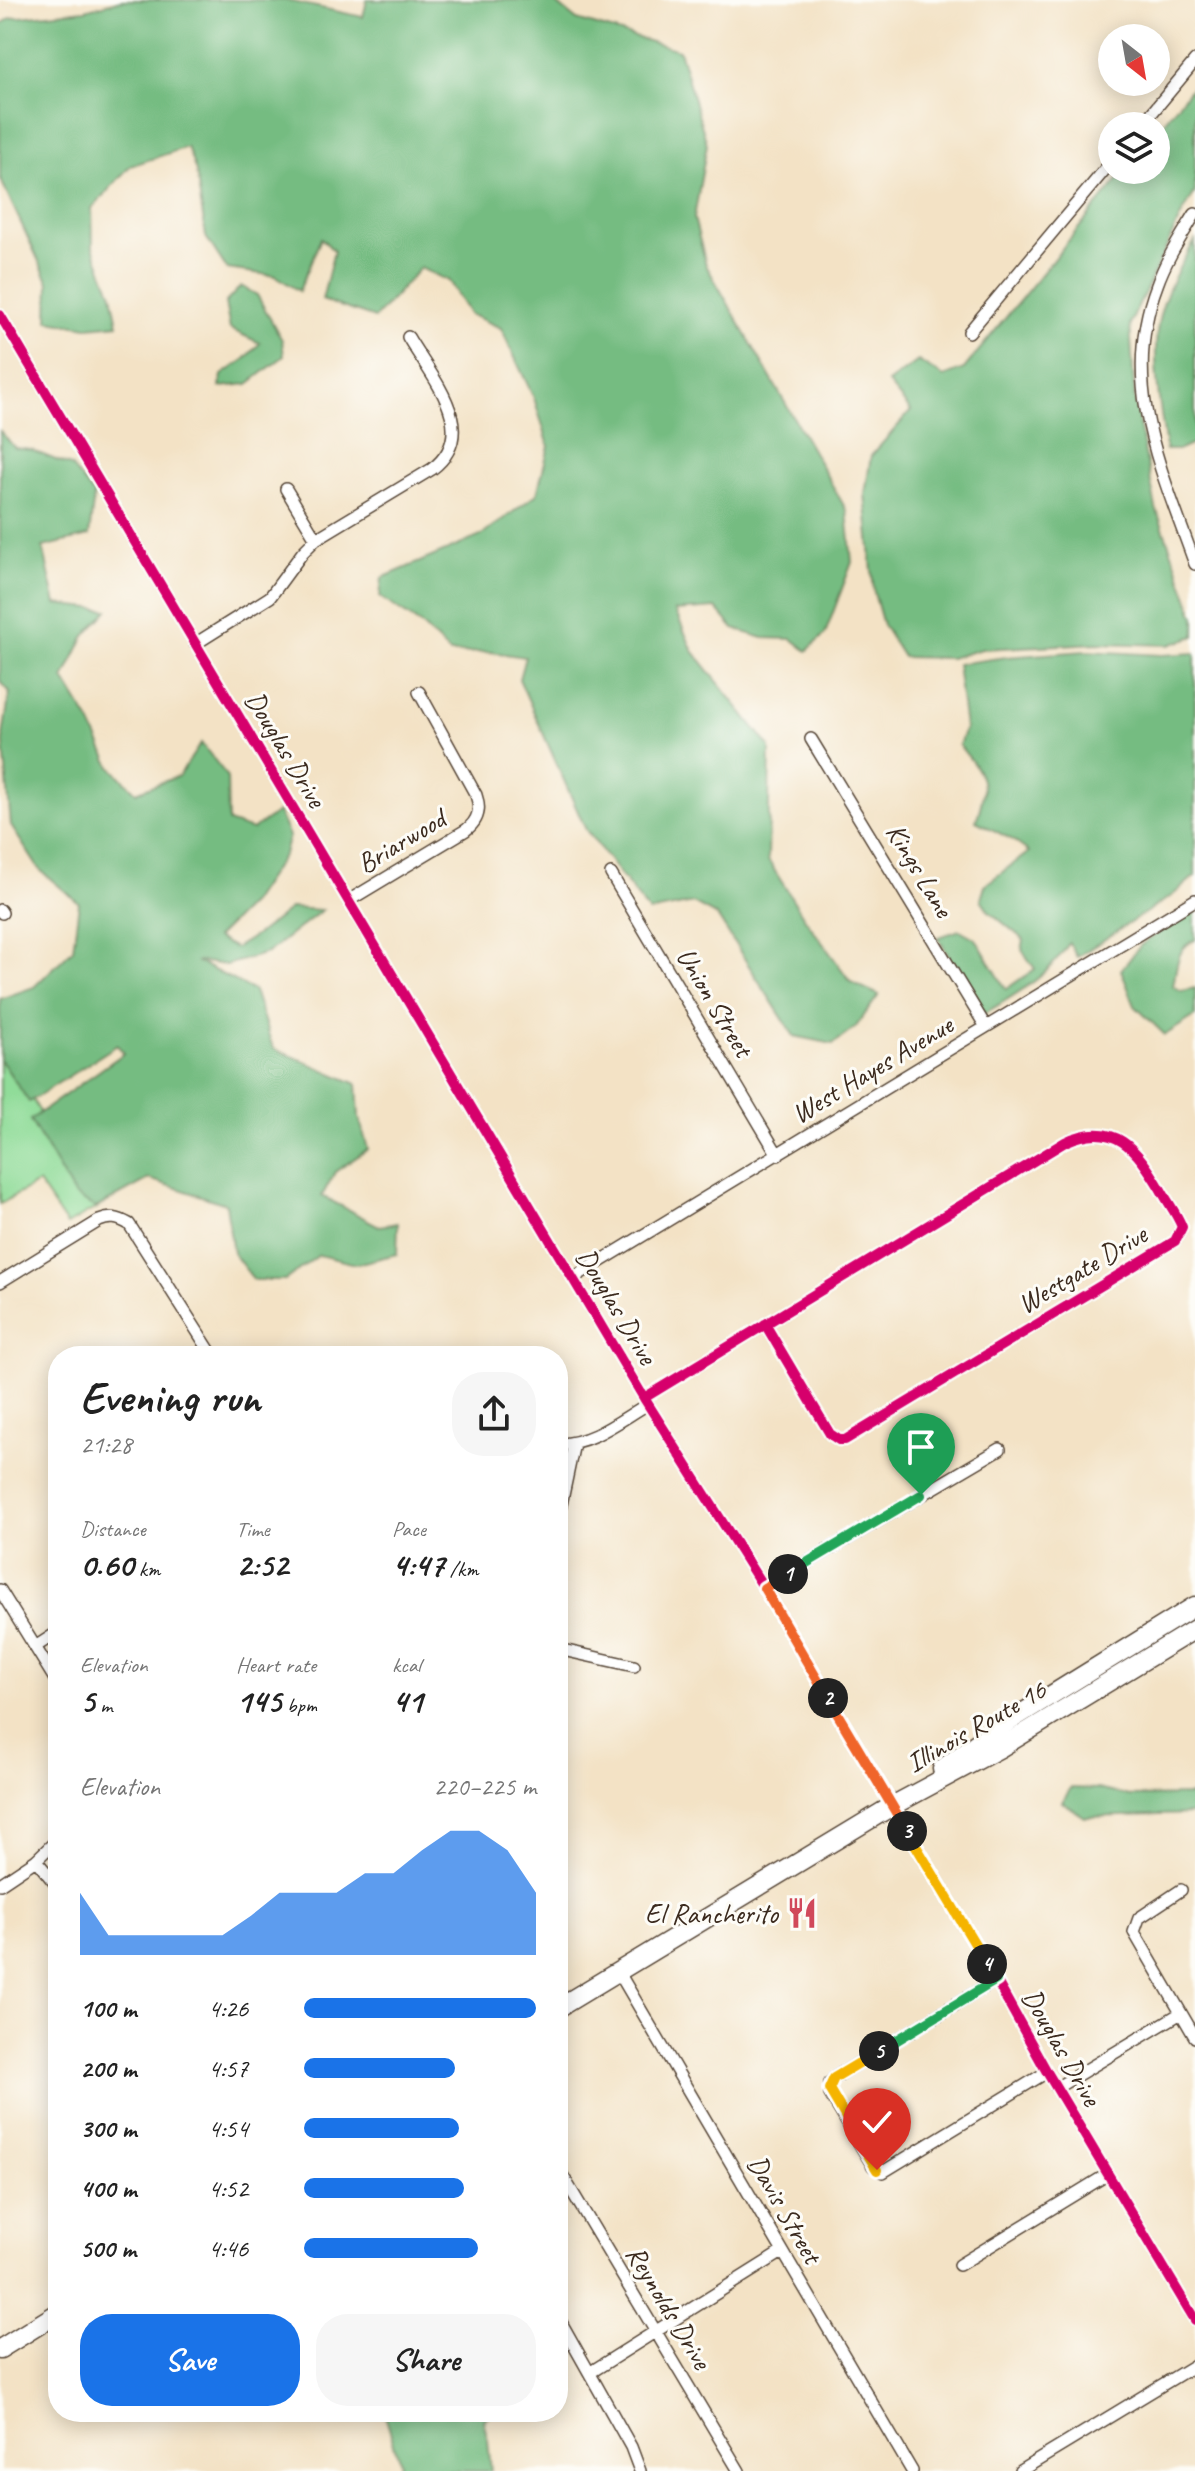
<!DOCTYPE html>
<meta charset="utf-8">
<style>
body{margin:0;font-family:Caveat,sans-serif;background:#f6f6f6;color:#222;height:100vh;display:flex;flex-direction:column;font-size:30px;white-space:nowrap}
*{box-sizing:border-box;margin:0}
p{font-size:26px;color:#767676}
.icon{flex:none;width:44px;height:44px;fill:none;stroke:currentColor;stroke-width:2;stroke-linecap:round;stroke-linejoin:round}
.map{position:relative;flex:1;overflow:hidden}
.details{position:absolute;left:48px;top:1346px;width:520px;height:1076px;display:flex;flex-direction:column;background:#fff;border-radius:32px;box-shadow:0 4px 20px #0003}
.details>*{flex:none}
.needle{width:52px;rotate:149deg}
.tools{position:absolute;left:1098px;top:24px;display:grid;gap:16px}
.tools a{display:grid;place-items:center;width:72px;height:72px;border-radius:50%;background:#fff;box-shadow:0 4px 20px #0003;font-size:40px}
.pin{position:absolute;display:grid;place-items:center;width:68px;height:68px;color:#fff;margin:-82px -34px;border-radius:50% 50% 50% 0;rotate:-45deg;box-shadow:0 0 8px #0007}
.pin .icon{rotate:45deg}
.km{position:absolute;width:40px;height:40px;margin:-20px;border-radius:50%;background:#222;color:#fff;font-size:22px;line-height:40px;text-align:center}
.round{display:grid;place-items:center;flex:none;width:84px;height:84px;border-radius:32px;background:#f6f6f6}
.summary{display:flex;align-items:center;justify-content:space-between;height:136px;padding:0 32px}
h1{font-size:44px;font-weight:700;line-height:60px}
.metrics{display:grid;grid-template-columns:repeat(3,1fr);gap:12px;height:136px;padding:8px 32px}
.metrics div{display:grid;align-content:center}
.metrics b{font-size:34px;font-weight:700}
.metrics small{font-size:22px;font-weight:400}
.metrics p{font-size:22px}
.chart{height:224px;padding:16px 32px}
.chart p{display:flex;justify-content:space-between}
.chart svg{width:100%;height:144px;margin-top:8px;fill:#1a73e8;opacity:.7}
.cta{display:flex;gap:16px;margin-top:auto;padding:16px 32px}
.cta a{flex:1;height:92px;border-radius:32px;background:#1a73e8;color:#fff;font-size:32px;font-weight:700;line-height:92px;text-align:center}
.cta a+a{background:#f6f6f6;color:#222}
ul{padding:0 32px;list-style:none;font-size:26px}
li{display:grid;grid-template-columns:128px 96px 1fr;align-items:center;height:60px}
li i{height:20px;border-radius:10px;background:#1a73e8}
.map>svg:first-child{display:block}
.green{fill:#90dc99;stroke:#66835c;stroke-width:2}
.forest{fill:#74bc81;stroke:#587350;stroke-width:2}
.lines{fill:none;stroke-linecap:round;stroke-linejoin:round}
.minor-casing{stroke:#574637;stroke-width:14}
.primary-casing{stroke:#574637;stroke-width:21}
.minor{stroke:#fff;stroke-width:11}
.primary{stroke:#fff;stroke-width:18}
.cycleway-casing{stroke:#fdfcf7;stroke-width:15}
.cycleway{stroke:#d6006c;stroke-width:10}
.split-1-casing{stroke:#fff;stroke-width:16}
.split-2-casing{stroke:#fff;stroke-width:16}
.split-3-casing{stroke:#fff;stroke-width:16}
.split-4-casing{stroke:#fff;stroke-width:16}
.split-5-casing{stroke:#fff;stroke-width:16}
.split-6-casing{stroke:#fff;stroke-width:16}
.split-1{stroke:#22a559;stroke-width:10}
.split-2{stroke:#f0652b;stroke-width:10}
.split-3{stroke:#f0652b;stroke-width:10}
.split-4{stroke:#f5b400;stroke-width:10}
.split-5{stroke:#22a559;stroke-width:10}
.split-6{stroke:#f5b400;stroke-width:10}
.labels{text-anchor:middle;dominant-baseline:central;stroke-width:6;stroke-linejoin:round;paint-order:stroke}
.street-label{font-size:28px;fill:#3b2a1e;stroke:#fdfcf7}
.poi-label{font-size:28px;fill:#3b2a1e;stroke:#fdfcf7;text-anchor:end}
</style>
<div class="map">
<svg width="1195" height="2471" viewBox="0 0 1195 2471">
<rect width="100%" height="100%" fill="#fdfcf7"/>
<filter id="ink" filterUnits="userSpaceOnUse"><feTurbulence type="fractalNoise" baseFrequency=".0125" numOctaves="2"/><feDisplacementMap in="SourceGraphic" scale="16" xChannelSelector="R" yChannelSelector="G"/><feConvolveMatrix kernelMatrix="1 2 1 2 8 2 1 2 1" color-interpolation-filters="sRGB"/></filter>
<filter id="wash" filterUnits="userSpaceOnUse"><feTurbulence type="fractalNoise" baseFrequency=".006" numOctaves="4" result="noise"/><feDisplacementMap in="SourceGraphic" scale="32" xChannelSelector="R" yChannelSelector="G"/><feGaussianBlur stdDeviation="1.8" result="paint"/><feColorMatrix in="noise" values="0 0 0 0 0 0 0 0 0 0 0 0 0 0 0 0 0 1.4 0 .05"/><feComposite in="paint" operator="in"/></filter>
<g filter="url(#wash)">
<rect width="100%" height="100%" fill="#f3e2c5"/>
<path class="green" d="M0 1044 96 1208 67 1225 38 1183 0 1204Z"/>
<path class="forest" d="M121 0H284L363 17 367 0H552L577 20 679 50 707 144 694 218 706 265 847 511 852 562 825 634 807 651 792 639 763 638 734 629 716 608 675 611 693 651 770 747 768 860 803 916 851 982 879 995 855 1028 833 1044 794 1036 717 916 693 903 649 912 586 830 519 679 525 657 492 652 450 653 420 624 380 597 382 578 481 536 537 494 549 446 534 398 501 328 469 314 449 281 420 268 375 318 322 300 334 251 321 238 299 291 276 276 227 269 206 237 196 172 187 147 130 166 92 208 93 247 112 294 118 324 88 327 48 321 49 283 0 178V25L11 18 85 10Z
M1195 83V192L1180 218 1130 324 1135 403 1156 508 1195 617V636L1169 645 1097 643 982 649 950 658 903 657 883 625 874 593 865 494 871 456 911 411 888 383 918 361 944 377 964 369 1126 170H1156V132Z
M1195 241V443L1180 450H1166C1161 411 1153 371 1157 332 1160 301 1179 266 1195 241Z
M241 286 257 295 282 340 284 356 248 384 220 387 222 375 245 359 260 343 230 329 225 303Z
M0 431 15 448 31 450 71 466 94 495 89 536 43 547 56 604 108 610 84 637 64 679 90 722 111 767 136 792 179 776 201 743 227 776 228 822 252 830 278 812 289 836 284 854 251 903 216 938 235 948 259 933 291 908 322 910 267 953 226 965 196 961 254 991 273 1048 357 1084 359 1117 368 1149 335 1172 322 1196 379 1226 398 1223 397 1254 356 1264 319 1255 285 1280H254L233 1253 226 1204 149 1179 96 1208 74 1195 30 1120 124 1053 117 1045 29 1102 0 1059V999L34 987 73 949 79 903 39 869 11 826 3 735 10 692 0 681Z
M1086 651 1162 655 1195 653V876L1173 895 1077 957 1069 943C1047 979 1017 993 982 1015L938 937 960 930 976 939 1006 989 1035 969 1022 950 1024 940 989 911 981 899 985 885 1029 852 1011 839 976 821C989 782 984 776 959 745L965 728 957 664 1006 657Z
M1195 906V940C1176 947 1177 968 1173 986L1182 991 1195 988V1016L1165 1035 1135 1006 1121 970 1141 945Z
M1071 1788 1098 1789 1130 1796 1195 1795V1814L1085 1817 1062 1802Z
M384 2412H493L483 2420 488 2440 491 2471H397L400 2463Z"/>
</g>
<g filter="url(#ink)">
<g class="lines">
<defs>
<path id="minor" d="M1141 126 1195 61
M1195 214C1181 237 1166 259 1157 285 1119 384 1162 471 1195 564
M0 315 644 1398 764 1588 996 1980 1047 2072 1195 2320
M969 332 1112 161
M286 489 316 539
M195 644 270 597 303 552 316 539 432 469C482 431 431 377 408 337
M811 739 986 1027
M611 874 778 1155
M348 901 466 830C479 820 481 809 476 795L419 692
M0 910 2 913
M573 1278 1195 900
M0 1282 99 1221C111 1216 118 1218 129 1224L213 1356
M644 1398 1065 1142C1115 1118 1137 1150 1160 1188 1167 1201 1177 1214 1182 1227L1175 1241 845 1440H839L830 1434 765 1324
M558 1444C592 1444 620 1420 648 1404
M558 1519 574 1443
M764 1588 1000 1449
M0 1590 58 1684
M35 1647 58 1632
M558 1649 634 1666
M36 1860 58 1887
M0 1884 36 1860 58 1839
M1181 1890 1139 1918 1134 1932 1195 2037
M618 1971 912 2471
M996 1980 834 2078 830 2083V2094L873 2166 883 2172 1047 2072
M1056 2088 1181 2013
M558 2168 739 2471
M959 2265 1108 2174
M558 2317 631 2447 640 2471
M591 2372 782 2252
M1020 2471 1195 2365"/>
<path id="primary" d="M942 1769 990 1733 1195 1606
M558 2008 892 1806 1000 1748 1195 1629
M0 2349 58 2313"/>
</defs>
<use href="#minor" class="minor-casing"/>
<use href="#primary" class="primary-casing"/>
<use href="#minor" class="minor"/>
<use href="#primary" class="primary"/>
<defs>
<path id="cycleway" d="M0 315 644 1398 764 1588 996 1980 1047 2072 1195 2320
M644 1398 1065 1142C1115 1118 1137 1150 1160 1188 1167 1201 1177 1214 1182 1227L1175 1241 845 1440H839L830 1434 765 1324"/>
</defs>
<use href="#cycleway" class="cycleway-casing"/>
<use href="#cycleway" class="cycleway"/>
</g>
</g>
<g class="lines" filter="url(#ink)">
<defs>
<path id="split-1" d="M788 1574 921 1495"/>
<path id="split-2" d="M788 1574 764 1588 828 1698"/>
<path id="split-3" d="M828 1698 907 1831"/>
<path id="split-4" d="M907 1831 987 1964"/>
<path id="split-5" d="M879 2051 996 1980 987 1964"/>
<path id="split-6" d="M877 2170 829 2089 834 2078 879 2051"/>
</defs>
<use href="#split-1" class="split-1-casing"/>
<use href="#split-2" class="split-2-casing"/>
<use href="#split-3" class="split-3-casing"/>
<use href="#split-4" class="split-4-casing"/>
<use href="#split-5" class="split-5-casing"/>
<use href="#split-6" class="split-6-casing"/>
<use href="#split-1" class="split-1"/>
<use href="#split-2" class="split-2"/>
<use href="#split-3" class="split-3"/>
<use href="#split-4" class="split-4"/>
<use href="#split-5" class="split-5"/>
<use href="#split-6" class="split-6"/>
</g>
<defs>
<symbol id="restaurant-bare" viewBox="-9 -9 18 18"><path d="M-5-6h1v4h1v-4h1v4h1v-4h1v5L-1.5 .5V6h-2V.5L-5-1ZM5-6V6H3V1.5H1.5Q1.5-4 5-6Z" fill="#d1495b" stroke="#fdfcf7" stroke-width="2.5" paint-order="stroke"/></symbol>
</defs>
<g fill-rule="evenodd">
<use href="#restaurant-bare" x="780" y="1891" width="44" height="44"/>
</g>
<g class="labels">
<g class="street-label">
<text transform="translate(286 749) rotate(59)">Douglas Drive</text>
<text transform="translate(401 841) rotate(-31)">Briarwood</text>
<text transform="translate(920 870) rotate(59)">Kings Lane</text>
<text transform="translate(715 1002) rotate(59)">Union Street</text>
<text transform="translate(872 1069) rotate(-31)">West Hayes Avenue</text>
<text transform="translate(1082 1269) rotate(-31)">Westgate Drive</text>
<text transform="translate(617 1306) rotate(59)">Douglas Drive</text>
<text transform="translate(976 1726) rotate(-30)">Illinois Route 16</text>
<text transform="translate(1062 2047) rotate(60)">Douglas Drive</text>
<text transform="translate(785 2209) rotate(60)">Davis Street</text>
<text transform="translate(669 2307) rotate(59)">Reynolds Drive</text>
</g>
<g class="poi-label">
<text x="778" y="1913">El Rancherito</text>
</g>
</g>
</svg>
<div class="tools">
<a><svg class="needle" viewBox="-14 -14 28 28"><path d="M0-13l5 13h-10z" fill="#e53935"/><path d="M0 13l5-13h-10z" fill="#767676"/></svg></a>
<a><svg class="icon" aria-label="layers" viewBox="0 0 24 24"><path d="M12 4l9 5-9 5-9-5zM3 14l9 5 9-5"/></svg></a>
</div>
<div class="pin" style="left:921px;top:1495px;background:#1e9e55"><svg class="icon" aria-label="arrive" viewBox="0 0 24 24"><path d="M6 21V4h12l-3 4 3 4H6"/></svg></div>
<div class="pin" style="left:877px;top:2170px;background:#d93025"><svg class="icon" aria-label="check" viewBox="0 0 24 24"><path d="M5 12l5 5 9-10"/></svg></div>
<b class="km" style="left:788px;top:1574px">1</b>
<b class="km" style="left:828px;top:1698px">2</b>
<b class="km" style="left:907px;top:1831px">3</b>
<b class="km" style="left:987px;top:1964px">4</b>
<b class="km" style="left:879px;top:2051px">5</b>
<section class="details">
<div class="summary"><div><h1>Evening run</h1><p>21:28</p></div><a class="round"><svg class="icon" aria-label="share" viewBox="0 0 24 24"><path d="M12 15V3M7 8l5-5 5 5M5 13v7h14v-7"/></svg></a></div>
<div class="metrics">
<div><p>Distance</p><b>0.60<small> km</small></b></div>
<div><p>Time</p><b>2:52</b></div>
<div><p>Pace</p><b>4:47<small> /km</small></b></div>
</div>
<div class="metrics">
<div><p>Elevation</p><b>5<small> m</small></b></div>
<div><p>Heart rate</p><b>145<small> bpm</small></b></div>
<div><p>kcal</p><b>41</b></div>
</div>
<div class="chart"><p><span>Elevation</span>220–225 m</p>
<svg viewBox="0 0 160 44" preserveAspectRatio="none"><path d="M0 44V25L10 38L20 38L30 38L40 38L50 38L60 32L70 25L80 25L90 25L100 19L110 19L120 12L130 6L140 6L150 12L160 25V44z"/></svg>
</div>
<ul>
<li><b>100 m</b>4:26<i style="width:100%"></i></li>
<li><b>200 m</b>4:57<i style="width:65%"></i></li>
<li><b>300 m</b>4:54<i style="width:67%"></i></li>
<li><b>400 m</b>4:52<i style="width:69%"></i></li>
<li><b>500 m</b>4:46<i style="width:75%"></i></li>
</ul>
<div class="cta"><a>Save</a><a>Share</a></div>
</section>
</div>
